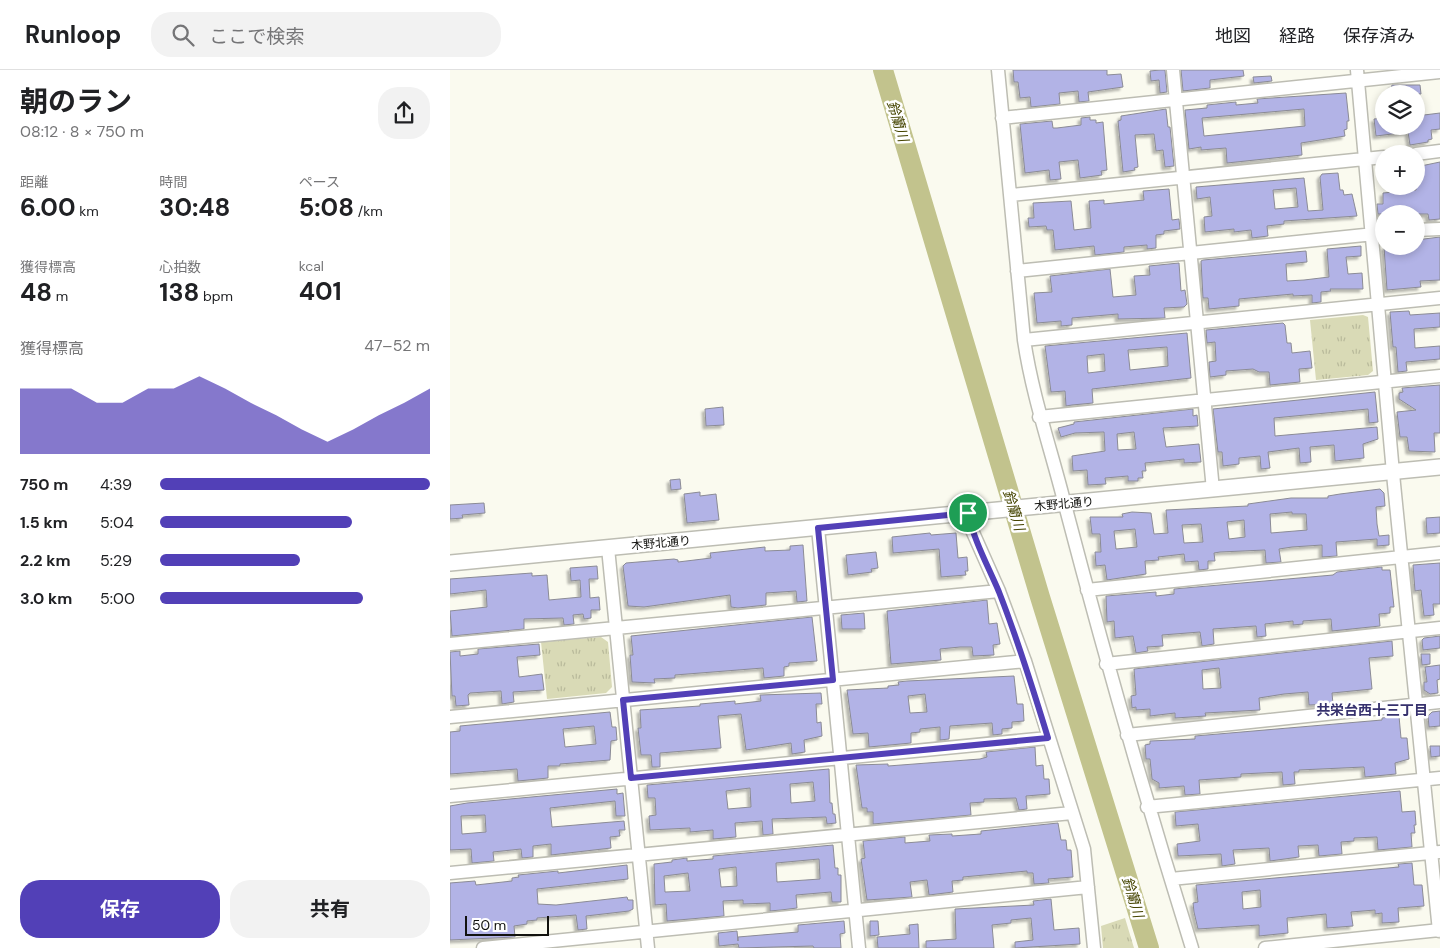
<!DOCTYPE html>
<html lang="ja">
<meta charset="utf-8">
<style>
body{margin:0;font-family:"DM Sans","Noto Sans JP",sans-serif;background:#f2f2f2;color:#202124;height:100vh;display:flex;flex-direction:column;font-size:19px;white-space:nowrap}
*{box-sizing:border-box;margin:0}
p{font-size:16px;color:#757577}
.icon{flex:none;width:28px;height:28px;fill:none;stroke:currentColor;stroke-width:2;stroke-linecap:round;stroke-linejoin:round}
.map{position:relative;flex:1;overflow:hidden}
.drawer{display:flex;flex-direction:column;background:#fff;width:450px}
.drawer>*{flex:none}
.fabs{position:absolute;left:925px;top:15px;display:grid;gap:10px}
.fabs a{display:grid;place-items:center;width:50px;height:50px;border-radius:50%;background:#fff;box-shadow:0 2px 8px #0003;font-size:25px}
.scale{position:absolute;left:15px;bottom:12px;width:84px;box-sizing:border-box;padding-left:5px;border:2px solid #12120f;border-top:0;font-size:14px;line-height:18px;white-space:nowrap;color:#12120f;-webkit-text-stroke:4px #fff;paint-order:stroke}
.pin{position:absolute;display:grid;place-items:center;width:42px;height:42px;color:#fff;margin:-21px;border:2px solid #fff;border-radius:50%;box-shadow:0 1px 5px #0007}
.round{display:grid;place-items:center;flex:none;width:52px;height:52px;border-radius:20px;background:#f2f2f2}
.head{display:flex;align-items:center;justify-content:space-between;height:85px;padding:0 20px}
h1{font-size:28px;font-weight:700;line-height:38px}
.figures{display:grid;grid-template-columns:repeat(3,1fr);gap:8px;height:85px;padding:5px 20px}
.figures div{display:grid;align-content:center}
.figures b{font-size:25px;font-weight:700}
.figures small{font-size:14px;font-weight:400}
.figures p{font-size:14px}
.chart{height:140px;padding:10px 20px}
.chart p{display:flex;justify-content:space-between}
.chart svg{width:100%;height:90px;margin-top:5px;fill:#5240b7;opacity:.7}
.cta{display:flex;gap:10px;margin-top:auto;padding:10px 20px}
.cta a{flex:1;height:58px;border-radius:20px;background:#5240b7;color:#fff;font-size:20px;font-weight:700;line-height:58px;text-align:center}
.cta a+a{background:#f2f2f2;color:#202124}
ul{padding:0 20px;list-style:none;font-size:16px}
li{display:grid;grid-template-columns:80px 60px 1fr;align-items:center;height:38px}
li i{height:12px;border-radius:6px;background:#5240b7}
header{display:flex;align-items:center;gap:30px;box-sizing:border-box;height:70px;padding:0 25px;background:#fff;border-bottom:1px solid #e0e0e0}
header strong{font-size:24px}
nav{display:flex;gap:28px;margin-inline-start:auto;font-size:18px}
.search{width:350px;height:45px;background:#f2f2f2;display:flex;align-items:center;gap:12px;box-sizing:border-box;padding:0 18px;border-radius:20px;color:#757577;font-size:19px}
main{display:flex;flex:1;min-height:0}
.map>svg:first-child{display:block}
.grass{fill:url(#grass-tufts)}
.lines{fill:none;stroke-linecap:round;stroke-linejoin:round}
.river{stroke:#c2c38d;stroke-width:20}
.building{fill:#b2b3e6;stroke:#8b8b95;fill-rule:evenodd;filter:url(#shadow)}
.minor-casing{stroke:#bdbdb3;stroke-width:15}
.tertiary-casing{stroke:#bdbdb3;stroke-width:18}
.minor{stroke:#fff;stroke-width:12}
.tertiary{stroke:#fff;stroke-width:15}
.route-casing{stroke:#fff;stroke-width:10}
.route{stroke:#5240b7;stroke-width:6}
.labels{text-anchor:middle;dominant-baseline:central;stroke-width:5;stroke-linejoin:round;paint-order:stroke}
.street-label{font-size:12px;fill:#12120f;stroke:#fff}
.water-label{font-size:14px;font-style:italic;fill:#454400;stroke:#fff}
.neighbourhood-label{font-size:14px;font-weight:bold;fill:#36316d;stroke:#fff}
</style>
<header>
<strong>Runloop</strong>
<div class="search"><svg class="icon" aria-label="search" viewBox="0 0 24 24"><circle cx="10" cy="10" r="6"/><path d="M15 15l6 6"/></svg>ここで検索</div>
<nav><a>地図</a><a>経路</a><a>保存済み</a></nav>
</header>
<main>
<section class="drawer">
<div class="head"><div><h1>朝のラン</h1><p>08:12 · 8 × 750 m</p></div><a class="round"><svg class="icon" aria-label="share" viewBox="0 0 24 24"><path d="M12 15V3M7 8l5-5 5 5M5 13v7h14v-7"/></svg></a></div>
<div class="figures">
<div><p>距離</p><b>6.00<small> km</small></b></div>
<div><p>時間</p><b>30:48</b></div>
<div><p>ペース</p><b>5:08<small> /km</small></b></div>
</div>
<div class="figures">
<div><p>獲得標高</p><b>48<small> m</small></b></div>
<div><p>心拍数</p><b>138<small> bpm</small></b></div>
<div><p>kcal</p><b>401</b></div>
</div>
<div class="chart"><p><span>獲得標高</span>47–52 m</p>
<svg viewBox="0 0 160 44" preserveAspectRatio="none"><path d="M0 44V12L10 12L20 12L30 19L40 19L50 12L60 12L70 6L80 12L90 19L100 25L110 32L120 38L130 32L140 25L150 19L160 12V44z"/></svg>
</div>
<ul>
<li><b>750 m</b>4:39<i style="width:100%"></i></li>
<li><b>1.5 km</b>5:04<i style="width:71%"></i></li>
<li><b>2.2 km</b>5:29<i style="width:52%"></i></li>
<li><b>3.0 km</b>5:00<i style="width:75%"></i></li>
</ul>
<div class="cta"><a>保存</a><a>共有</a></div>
</section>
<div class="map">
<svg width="990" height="878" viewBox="0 0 990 878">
<defs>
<pattern id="grass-tufts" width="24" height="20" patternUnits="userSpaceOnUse" patternTransform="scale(1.25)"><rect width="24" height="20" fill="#d9dab6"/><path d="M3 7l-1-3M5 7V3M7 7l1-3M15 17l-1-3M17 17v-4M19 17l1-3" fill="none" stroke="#b9ba9b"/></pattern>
<filter id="shadow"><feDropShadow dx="-3" dy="3" stdDeviation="1" flood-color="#0004"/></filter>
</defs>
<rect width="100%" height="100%" fill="#fafaef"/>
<path class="grass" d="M913 245 918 247 923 301 918 305 866 310 860 250Z
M151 567 158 572 162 617 156 623 97 629 91 572Z
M675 848 684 878H653L651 856Z"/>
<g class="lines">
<path class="river" d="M433 0 590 527 699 878"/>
</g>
<path class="building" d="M563 0H657V5L671 4 673 17 638 22 639 31 629 32 628 21 609 23 610 34 581 37 580 27 570 28 568 12H564Z
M710 0H715L717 22 710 23 709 10 701 11 700 1Z
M731 0H793L794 6 760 10V18L733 21Z
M821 6 822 11 804 13 803 7Z
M942 15H970L971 24H940Z
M896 23 899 51H897V59L894 60 895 66 851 73 852 85 777 93 776 78 751 80V77L739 79 735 40 757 38V35L786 32V35L808 33 807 29ZM854 39 855 56 754 66 752 48Z
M716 39 718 57H720L724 96 715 97 713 80 706 81 704 64 685 65 688 97 684 98 685 100 673 102 668 51 671 50V46Z
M990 43V59L981 60 982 69 978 70V72L960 75 958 62 926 66 924 49 934 48V56H966V46Z
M640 47V50H646V53L653 52 657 100 651 101 652 105 630 108 628 90 609 92 611 109 600 110 599 100 575 103 570 54 602 51 603 58H607L631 55V48Z
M990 92V149L979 150 978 144H928L927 134H933V123L966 120V97Z
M888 103 890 120H893L894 125 902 124 907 146 834 151V154L817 156 818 166 802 168 801 160 784 162V159L755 162 754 147 762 146 760 127 747 129 746 117 854 108 858 141 873 140 870 107 872 104ZM846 118 848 137 825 139 823 120Z
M719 119 722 150 729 149 730 159 714 161V164L706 165V178L697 179V175L674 177V182L645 185 644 176 605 180 603 160H597L596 156 579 157 578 148H584L583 133 621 131 624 160 641 158 639 131 654 130V134L694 130 693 121Z
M990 167V210L970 211 971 217 937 220 934 177 966 176V170Z
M911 176V186L896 187 898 204 912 203 913 219H880L881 221 871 222V232L862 233V225L843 226V224L789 229V236L759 239 758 228H753L751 191 753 190 856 181 857 192 836 194 837 211 854 210 879 207 877 179Z
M729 193 731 221 735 220 737 234 734 237 714 238 715 248 668 249V244L622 248V255L611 256V251L587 253 584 223 602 222 600 206 660 199 663 227 686 225 684 206 700 205 699 196Z
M959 241 960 245 990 243V257L964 259 965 278 990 276V289L956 292 957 301 948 302 946 277H943L940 242Z
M833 253 835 255 837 273H841L842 283 860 281 862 298 849 299 850 312 820 315 819 302H809L803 299 776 301V305L760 307 759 292 766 291 765 272 757 273 756 260Z
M737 263 741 308 642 319 643 333 622 335 616 336 615 321 601 322 595 276ZM717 277 718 296 680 300 678 280ZM654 284 655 301 638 303 637 286Z
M990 315V363H984L985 382 959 381 957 367H950L947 342 966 340 949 329V323L953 322 952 318Z
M925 322 928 352 919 353 918 339 824 348 825 366 927 357 928 369 913 374 914 388 885 391 884 375 860 377 861 392 850 393 849 378 818 382 820 398 811 399 810 386 789 388V394L773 396 772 382H768L763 339Z
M273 337 274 355 256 356 255 339Z
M743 339V346L747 345 748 356 713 358 716 377 749 374 751 392 734 393V389L695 393 696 401H692L693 408H688V411H678V406L655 408 656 414 638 415 637 400 623 401 622 386 655 381 654 362 625 363 611 367 608 358 624 354V352ZM684 362 686 379 668 380 667 364Z
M230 409 231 419 221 420 220 410Z
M930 419 934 423 935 436 926 437 927 454 929 466 939 465V475L927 476V469L886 472 887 486 872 487V475L842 477 829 479 831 492 816 493 815 480 770 482 764 483 765 491H758V499L749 500 748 491 735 492 734 484 708 487 709 490 695 491 696 504 657 510 655 495 646 496 645 482H651L650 464H642L640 447H673L672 444 682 442 701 443 704 464 718 463 716 440 798 436V434L841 428H878V426L890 424ZM842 442V444H856L857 460 821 463 820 444ZM794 450 795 467 779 469 777 452ZM751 454 753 472 734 473 732 455ZM685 459 687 477 666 479 664 461Z
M250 422V426L266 424 269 450 237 453 234 424Z
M34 433 35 443 12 445 13 448 0 449V435Z
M990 447V463L977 464 976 448Z
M480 463 481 465 506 463 508 488 517 487 518 501H515L516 505 491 507 489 479 443 483 442 467Z
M353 475 357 531 347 532 346 521 316 523V535L288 538 281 537 280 525 194 537 178 536 173 496 176 493 224 489 228 490V492L261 488 260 483 315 477V481L340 480V476Z
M426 482 428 498 421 499 422 502 398 505 396 485Z
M990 493V534H983L984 545 974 546 971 520 965 521 963 495Z
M147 496 148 509H139L140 528 149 527 150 540H141V548L134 549 133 544 123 545 124 554 114 555 113 548 74 549V559L2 566 0 541 37 537 36 520 0 524V509L82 503V506L97 505 99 530 131 527 130 510 121 511 120 498Z
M932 497V500H940L944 537H940V543L929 544 930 556 882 561 881 549 853 551V554L843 555V551L815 554 816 566 807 567 806 556 763 559 764 574 752 576 750 562 712 565 713 576 697 577 698 581 686 583 683 566 665 568 664 551 657 552 656 526 706 522V526L724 524V519L883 505 887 502Z
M537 530 539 554 547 553 550 574 543 575 544 585 523 586 522 577H510L490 579 491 590 441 594 437 541Z
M414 543 415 559H392L391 545Z
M362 547 367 591 339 593V596L334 597V606L314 608 313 598 225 605V608L204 609 205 613 182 612 180 585H183L181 566Z
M990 566V578L973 580 972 570 974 568Z
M942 571 943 586 919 588 922 619 882 623 883 634 859 635 858 622 834 624 809 628 810 640 755 643 756 646 725 648V643L700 646V639L686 640V637L682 638 681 626 686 625 684 599ZM769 598 771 618 753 619 752 600Z
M89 574 90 585 67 587 69 607 92 604 94 620 63 622 64 632 52 634 51 621 20 623 18 625 19 635 6 636 5 626H2L0 582 10 581V586L28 584V579Z
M971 584H980V594L972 595Z
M990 595V609L987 610 988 623 980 624 974 620V612H977L975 597Z
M564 606 567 634H573L574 651 562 652V658L552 659V664L543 665 542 653 500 656 499 669 490 670V657L470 659V662L461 663V673L419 677 418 663 403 664 397 620 438 618V616L449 615 448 612 457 611ZM475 624 477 642 460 643 458 626Z
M371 623 372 634H366L367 653 371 652 372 666 354 670 355 682 342 684 341 673 296 680 291 644 268 646 271 678 210 683V697H202L201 685H191L188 658H191L190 640 250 636V634L285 631V634L311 631 310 625Z
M990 641V656L979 657 978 646 982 642Z
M160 642 162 657H166L167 670 161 671 160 690 110 694V696H98V708L68 711 67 699 0 704V662L10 661V656ZM144 656 146 674 115 677 113 659Z
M949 646 951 668H957L959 689 945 693 946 704 915 707 914 697 849 700V702H844L845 714 833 715 832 702 791 704V707L749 710 750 724 735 725 734 716 709 718V713L702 709 700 689H696L695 675 700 674V671L745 669V666L932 650V648Z
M980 676H990V686L981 687Z
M585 677 586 696 593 695 594 709H599L600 724 576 726 577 739 569 740 566 728 534 729V732L520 733 521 745 423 754V742H417V738H412L406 695 438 694V696L530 689 537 687 536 682Z
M379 699 380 733H382L383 744H385L386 753 377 754 376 747 322 749 323 764 313 765 312 751 285 753 286 767 263 769V760L240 762V758L200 760 199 746 206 745 205 728H198L197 715ZM363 712 365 731 341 733 340 714ZM300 718 301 737 278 739 276 721Z
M167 719V724L173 723 175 746H166L165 731 100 738 102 757 174 751 175 760H169L170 766 160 767 161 778 101 785V774L83 776V787L72 788 71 779 43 782 44 791 22 793 21 779 0 780V736L17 733ZM35 745 36 762 12 764 11 746Z
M950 721 952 742 965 741 966 755H964L965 763H961L962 777 928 780 927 767 904 768V771L891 772 892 784 869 786 868 775 848 776 849 787 820 791 819 778 783 780 785 794 772 796 771 784 728 786 727 774 750 771 748 754 726 756 725 742Z
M608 753 611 770H616L617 780H621L623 807 598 809 599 813 584 814 583 803H577V801L513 807V810L502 811 503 822 479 825 477 810 460 812 462 827 417 830 411 789 415 788 413 771 455 767V773L480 771 479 765 502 764V766L531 764V761Z
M383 775 385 798H388V805H391V832H382L381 822 346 825 347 838 331 840 320 841V833L293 834V830L273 831 274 846 217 851 216 834 205 835 204 794 222 792V790L237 788V791L263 789V786ZM369 789 370 809 327 812 326 793ZM286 797 287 816 271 817 269 799ZM238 803 240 821 215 822 214 806Z
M962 793 964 815H972L974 836 948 838 949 852 932 853V843L925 844V840L901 842 903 856 877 858 876 844 856 846 837 848 838 863 809 866V855L748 859 744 842 743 833 748 832 746 815 949 797 948 794ZM810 820 811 837 793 839 792 822Z
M177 795 178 809 87 819 88 834 106 835 177 827 178 830H183V839L179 841 136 846 137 859 128 860 126 845 114 846 87 848V850L77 851V854L64 856 65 867 0 870V813L25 811 26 815 62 811V808L69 807 68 805 108 801V803Z
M601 829 604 860 629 858 630 874 565 878V872L583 870 581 848 561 850V853L542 855 544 878H476V871L506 869 505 839 584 835 583 831Z
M394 851 395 863 390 864 391 878H364L363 876 289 878 288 874 269 876 268 863 287 861 288 871V867L348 862V855Z
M420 851H428L429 865 420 866Z
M468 854 469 878H428L427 867 460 864 459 855Z"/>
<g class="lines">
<defs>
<path id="minor" d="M548 0 574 270C583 329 601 379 615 435 654 584 696 731 742 878
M723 0 763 420
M907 0 944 414 989 861
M552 48 990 2
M966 84 990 81
M561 125 934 87
M966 160 990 159
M567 201 934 163
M574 270 990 228
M589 347 990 306
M518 443 521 458 549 521 575 591 634 779 644 878
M368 458 409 878
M158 478 198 878
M637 520 990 483
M0 574 549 521
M656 594 990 558
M0 647 575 591
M677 665 990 632
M0 726 598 668
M697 737 990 708
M0 803 622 743
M721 809 990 782
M33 878 638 817
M815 878 990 860"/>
<path id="tertiary" d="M0 493 990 397"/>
</defs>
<use href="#minor" class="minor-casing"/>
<use href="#tertiary" class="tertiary-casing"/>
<use href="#minor" class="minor"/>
<use href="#tertiary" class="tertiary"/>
</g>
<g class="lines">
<defs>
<path id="route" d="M518 443C524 471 538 496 549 522 568 570 583 619 598 668L181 708 173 630 383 610 368 458Z"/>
</defs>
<use href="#route" class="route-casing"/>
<use href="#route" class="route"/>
</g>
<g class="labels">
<g class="street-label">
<text transform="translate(614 434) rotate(-5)">木野北通り</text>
<text transform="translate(211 473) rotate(-5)">木野北通り</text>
</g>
<g class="water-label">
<text transform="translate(448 51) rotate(73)">鈴蘭川</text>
<text transform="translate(564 440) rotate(73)">鈴蘭川</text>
<text transform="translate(683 827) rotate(73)">鈴蘭川</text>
</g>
<g class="neighbourhood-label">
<text x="922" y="640">共栄台西十三丁目</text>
</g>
</g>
</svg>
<div class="fabs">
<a><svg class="icon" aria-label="layers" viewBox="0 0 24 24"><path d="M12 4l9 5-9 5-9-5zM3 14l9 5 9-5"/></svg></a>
<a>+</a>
<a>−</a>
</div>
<div class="scale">50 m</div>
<div class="pin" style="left:518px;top:443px;background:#1e9e55"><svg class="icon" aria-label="arrive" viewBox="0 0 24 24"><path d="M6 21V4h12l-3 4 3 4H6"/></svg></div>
</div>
</main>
